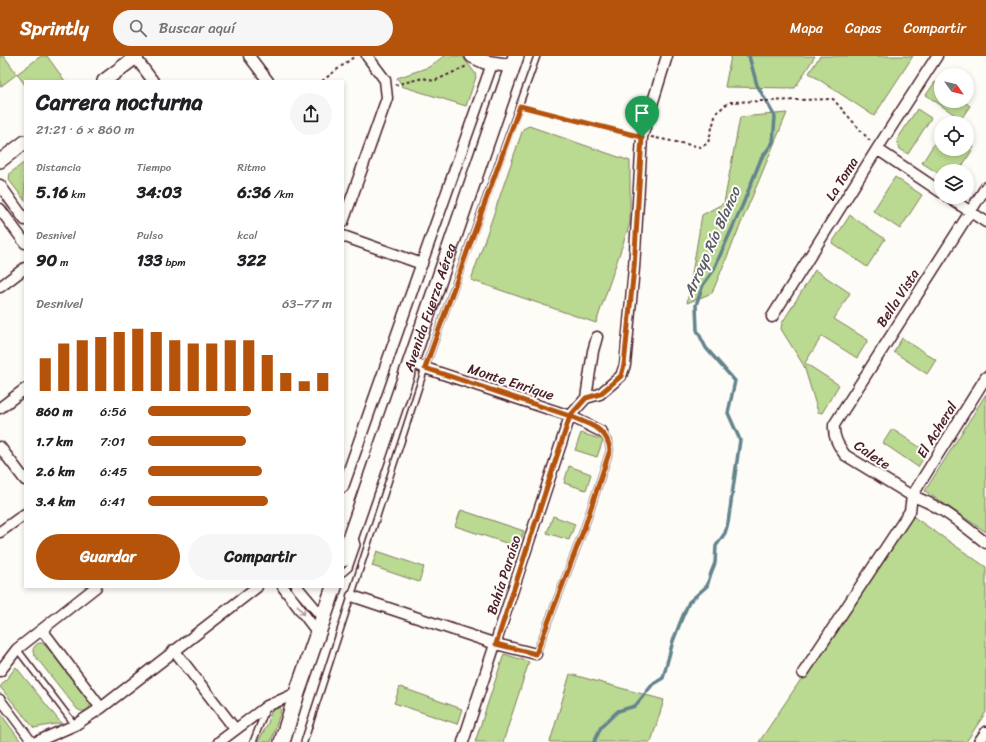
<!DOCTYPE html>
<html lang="es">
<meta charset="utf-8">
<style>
body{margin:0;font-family:Sriracha,sans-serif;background:#f6f6f6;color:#202124;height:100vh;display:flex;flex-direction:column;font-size:15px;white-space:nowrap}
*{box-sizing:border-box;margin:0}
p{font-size:13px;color:#757577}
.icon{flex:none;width:22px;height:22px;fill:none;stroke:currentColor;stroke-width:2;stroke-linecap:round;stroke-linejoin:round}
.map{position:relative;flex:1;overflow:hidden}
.drawer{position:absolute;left:24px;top:24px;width:320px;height:508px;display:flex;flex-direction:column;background:#fff;border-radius:0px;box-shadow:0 2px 6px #0003}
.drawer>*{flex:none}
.needle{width:26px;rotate:124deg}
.fabs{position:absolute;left:934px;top:12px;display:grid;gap:8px}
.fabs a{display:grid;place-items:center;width:40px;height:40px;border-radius:50%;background:#fff;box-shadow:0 2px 6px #0003;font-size:20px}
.pin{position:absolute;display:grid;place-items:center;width:34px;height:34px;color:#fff;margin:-41px -17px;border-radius:50% 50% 50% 0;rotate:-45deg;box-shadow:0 0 4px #0007}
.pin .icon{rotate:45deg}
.round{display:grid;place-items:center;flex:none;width:42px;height:42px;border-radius:21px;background:#f6f6f6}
.summary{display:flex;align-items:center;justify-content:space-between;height:68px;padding:0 12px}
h1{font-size:22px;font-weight:700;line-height:30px}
.metrics{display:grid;grid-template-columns:repeat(3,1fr);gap:6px;height:68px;padding:4px 12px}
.metrics div{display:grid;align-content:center}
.metrics b{font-size:17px;font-weight:700}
.metrics small{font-size:11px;font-weight:400}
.metrics p{font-size:11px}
.chart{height:112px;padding:8px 12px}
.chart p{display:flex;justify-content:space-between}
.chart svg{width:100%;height:72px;margin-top:4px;stroke:#b45309;stroke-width:6}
.cta{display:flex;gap:8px;margin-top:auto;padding:8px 12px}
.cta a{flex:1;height:46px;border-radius:24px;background:#b45309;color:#fff;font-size:16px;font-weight:700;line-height:46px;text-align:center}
.cta a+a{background:#f6f6f6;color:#202124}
ul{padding:0 12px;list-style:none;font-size:13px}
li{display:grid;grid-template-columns:64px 48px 1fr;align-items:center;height:30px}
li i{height:10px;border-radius:5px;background:#b45309}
header{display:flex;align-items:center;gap:24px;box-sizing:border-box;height:56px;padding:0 20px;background:#b45309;color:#fff}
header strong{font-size:19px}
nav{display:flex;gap:22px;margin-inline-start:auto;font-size:14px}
.search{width:280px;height:36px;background:#f6f6f6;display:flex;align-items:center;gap:10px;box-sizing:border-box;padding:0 14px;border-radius:22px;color:#757577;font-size:15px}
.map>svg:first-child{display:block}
.green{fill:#bad991;stroke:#827c5e}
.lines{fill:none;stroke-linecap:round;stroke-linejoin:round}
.stream{stroke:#64848d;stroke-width:3.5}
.service-casing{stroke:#4a1f2b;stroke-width:8}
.pedestrian-casing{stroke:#4a1f2b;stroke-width:11}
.minor-casing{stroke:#4a1f2b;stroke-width:13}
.tertiary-casing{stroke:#4a1f2b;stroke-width:16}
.secondary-casing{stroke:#4a1f2b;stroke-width:18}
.path{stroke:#4a1f2b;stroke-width:2;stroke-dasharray:3 3;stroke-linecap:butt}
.service{stroke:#fdfcf7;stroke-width:5}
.pedestrian{stroke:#fdfcf7;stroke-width:8}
.minor{stroke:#fdfcf7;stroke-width:10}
.tertiary{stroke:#fdfcf7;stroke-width:13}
.secondary{stroke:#fdfcf7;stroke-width:15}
.oneway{stroke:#ac999b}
.route-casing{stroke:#fff;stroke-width:8}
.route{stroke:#b45309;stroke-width:5}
.labels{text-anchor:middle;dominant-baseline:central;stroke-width:4;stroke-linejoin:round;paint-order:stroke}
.street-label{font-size:14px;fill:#4a1f2b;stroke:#fdfcf7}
.water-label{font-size:15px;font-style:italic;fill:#595a64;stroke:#fdfcf7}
</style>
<header>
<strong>Sprintly</strong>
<div class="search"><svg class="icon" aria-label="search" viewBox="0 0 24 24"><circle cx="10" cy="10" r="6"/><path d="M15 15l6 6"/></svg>Buscar aquí</div>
<nav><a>Mapa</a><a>Capas</a><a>Compartir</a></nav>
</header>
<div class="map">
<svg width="986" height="686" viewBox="0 0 986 686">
<rect width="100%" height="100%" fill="#fdfcf7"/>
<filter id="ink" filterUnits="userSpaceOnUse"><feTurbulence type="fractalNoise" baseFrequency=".025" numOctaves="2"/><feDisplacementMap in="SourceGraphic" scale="8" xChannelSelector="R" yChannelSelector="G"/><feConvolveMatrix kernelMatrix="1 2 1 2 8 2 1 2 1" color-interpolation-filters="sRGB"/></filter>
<g filter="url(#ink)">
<path class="green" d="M0 0H4L17 18 41 0H47L65 25H25V29L17 18 0 31Z
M444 0H462L475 17 476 21 466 50 401 30 402 29 397 22 429 11Z
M731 0H815L795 32 725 31Z
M820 0H913L874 60 809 17Z
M935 26 941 30V45H963L970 50 961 63 926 39Z
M917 53 931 62 908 98 900 93 897 84Z
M787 57 712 237 687 247 702 159 724 147 740 61Z
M529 70 630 105V167L596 267 471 224 523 73Z
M941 77V93H967V87L974 91 959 115H941V119L922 107Z
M25 106V145L9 124 10 117Z
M895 121 922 139 900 173 873 155Z
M850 159 885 183 867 211 832 187Z
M815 214 850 237 834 263 868 284 857 302 822 280 805 307 839 329 822 357 818 356 804 310 781 273 782 267Z
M902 282 936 304 927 318 894 296Z
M986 338V476L925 435Z
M892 373 927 396 918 411 883 387Z
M581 377 603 384 597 401 575 394Z
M569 410 591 418 586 434 564 427Z
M461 454 524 475 518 491 455 470Z
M911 459 986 511V656L966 686H759Z
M553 460 575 468 569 484 547 477Z
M377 495 424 511 419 526 372 510Z
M39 587H42L47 591 90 644V650C88 655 82 657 77 653L35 600C31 595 33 590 39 587Z
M504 598 529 606 503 686H475Z
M16 611 61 667 34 672 0 631Z
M570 618 664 644 651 686H550Z
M400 631 462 653 457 668 394 647Z
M277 651H280L281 654 271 686H258L268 667 271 656 274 653Z
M0 657 20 684 17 686H0Z"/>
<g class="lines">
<path class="stream" d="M594 686 601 671 618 655 635 650 653 628 663 622 673 585 682 562 689 546 707 530 711 517 715 507 716 490 725 477 728 467 740 384 728 357 735 325 706 292 697 274 696 249 703 229 713 215 743 148 761 103 773 86 775 61 757 29 749 0"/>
<defs>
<path id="service" d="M343 517 349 512 357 489 355 482
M17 593 75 669
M536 598 584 473 610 394 608 385 602 376
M253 686 266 653
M304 686 425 312 537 0"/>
<path id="pedestrian" d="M0 643 32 686"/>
<path id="minor" d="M249 0 268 25
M135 1 153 25
M877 93 941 136
M0 129 25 164
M986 131 834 369C833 381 838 389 845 399L912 440C940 449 963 469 986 487
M948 141 986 166
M0 153 25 187
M343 166 387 42 385 24 367 0
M343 180 422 208
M0 231 25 212
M772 261 877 93 937 0
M411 306 425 312 570 360 602 376
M586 342 593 295 597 281
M0 352 25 333
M0 391 25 424
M343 431 492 8
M0 476 25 458
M283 531 318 577
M297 531 323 562
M352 540 496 588 536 598
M42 574 101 652
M174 594 235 673
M0 615 17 593 96 531
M803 617 910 455 912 440 986 321
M36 686 75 669 101 652 257 531
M219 686 267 650 297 637
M463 686 570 360 586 342 600 338 621 320 625 309 634 212 642 81 667 0
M979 686 986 676"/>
<path id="tertiary" d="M472 0 485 6 512 10
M104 25 137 0
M0 105 25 86"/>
<g id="secondary">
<path id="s1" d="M343 503 516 0"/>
<path d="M282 686 297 637 334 531"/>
</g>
</defs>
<use href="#service" class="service-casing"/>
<use href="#pedestrian" class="pedestrian-casing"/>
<use href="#minor" class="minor-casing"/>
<use href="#tertiary" class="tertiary-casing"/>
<use href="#secondary" class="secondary-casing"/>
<path class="path" d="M322 25 355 0
M395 29 423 22 434 25 467 10
M527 52 633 79
M651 81 701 91 708 87 716 57 729 46 833 43 870 85"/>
<use href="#service" class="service"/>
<use href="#pedestrian" class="pedestrian"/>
<use href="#minor" class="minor"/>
<use href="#tertiary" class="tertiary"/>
<use href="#secondary" class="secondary"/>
</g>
<defs><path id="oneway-shaft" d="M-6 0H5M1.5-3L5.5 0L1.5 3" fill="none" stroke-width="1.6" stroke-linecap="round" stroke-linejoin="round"/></defs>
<use class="oneway" href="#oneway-shaft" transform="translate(301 554) rotate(53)"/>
</g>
<g class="lines" filter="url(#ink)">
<defs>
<path id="route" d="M642 81 520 50 425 312 570 360 496 588 536 598 584 473 610 394C607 371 589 369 570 360L586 342 600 338 621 320 624 309 634 212 642 81"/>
</defs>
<use href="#route" class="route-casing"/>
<use href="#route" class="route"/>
</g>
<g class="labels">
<g class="street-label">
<text transform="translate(842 123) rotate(-58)">La Toma</text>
<text transform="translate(898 242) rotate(-57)">Bella Vista</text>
<text stroke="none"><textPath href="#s1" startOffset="266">Avenida Fuerza Aérea</textPath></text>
<text transform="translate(511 326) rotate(18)">Monte Enrique</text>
<text transform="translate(937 374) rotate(-58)">El Acheral</text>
<text transform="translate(872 399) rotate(34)">Calete</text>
<text transform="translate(504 519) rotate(-72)">Bahía Paraíso</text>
</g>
<g class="water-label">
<text transform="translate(712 186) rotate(-66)">Arroyo Río Blanco</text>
</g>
</g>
</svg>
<div class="fabs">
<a><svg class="needle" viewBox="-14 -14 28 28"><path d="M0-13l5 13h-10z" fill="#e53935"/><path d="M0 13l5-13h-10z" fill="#757577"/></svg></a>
<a><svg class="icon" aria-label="locate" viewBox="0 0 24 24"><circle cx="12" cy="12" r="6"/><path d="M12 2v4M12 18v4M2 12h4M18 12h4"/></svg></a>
<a><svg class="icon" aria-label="layers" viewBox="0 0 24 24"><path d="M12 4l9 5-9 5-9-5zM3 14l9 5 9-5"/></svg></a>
</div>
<div class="pin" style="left:642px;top:81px;background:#1e9e55"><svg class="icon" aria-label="arrive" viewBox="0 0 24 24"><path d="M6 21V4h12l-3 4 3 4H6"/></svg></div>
<section class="drawer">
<div class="summary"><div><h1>Carrera nocturna</h1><p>21:21 · 6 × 860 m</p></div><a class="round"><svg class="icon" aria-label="share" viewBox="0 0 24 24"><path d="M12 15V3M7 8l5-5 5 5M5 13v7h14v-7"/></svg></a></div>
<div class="metrics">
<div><p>Distancia</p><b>5.16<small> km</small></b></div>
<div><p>Tiempo</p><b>34:03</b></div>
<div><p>Ritmo</p><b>6:36<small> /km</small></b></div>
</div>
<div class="metrics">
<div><p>Desnivel</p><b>90<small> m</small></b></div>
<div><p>Pulso</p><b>133<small> bpm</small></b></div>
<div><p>kcal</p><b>322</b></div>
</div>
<div class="chart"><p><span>Desnivel</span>63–77 m</p>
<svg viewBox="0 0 160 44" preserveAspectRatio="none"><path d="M5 44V24M15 44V15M25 44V13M35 44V11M45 44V8M55 44V6M65 44V8M75 44V13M85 44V15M95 44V15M105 44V13M115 44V13M125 44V22M135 44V33M145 44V38M155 44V33"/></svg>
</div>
<ul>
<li><b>860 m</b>6:56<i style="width:56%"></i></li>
<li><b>1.7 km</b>7:01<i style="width:53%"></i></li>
<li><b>2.6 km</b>6:45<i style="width:62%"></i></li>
<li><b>3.4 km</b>6:41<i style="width:65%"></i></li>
</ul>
<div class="cta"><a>Guardar</a><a>Compartir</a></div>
</section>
</div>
